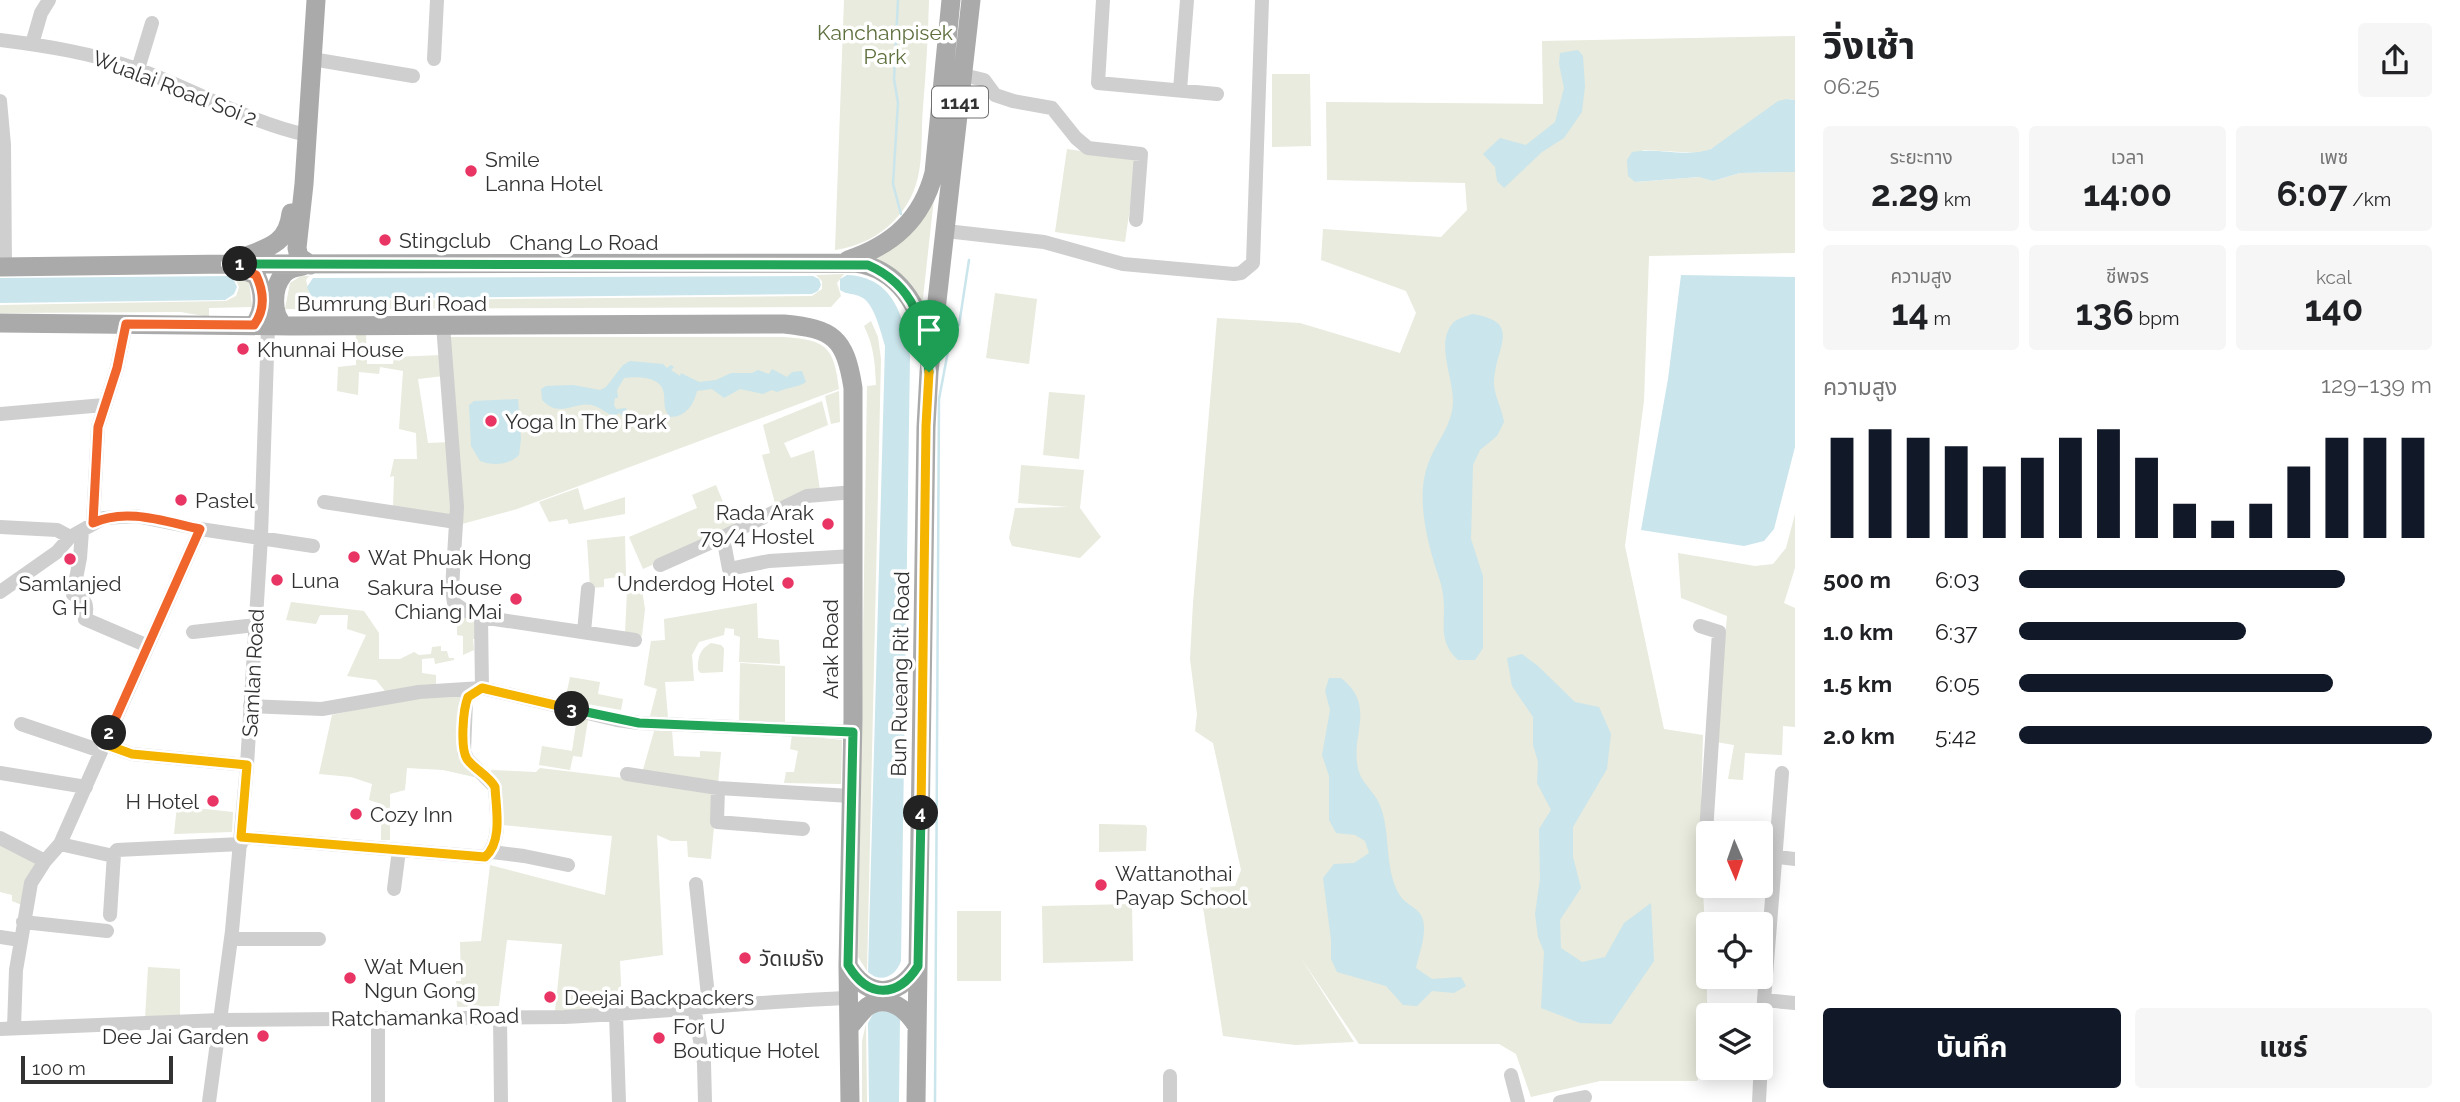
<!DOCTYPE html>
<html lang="th">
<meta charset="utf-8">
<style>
body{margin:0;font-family:Raleway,"Noto Sans Thai",sans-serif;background:#f6f6f6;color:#202124;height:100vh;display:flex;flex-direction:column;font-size:26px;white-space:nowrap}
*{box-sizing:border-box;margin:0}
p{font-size:23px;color:#757577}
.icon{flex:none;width:38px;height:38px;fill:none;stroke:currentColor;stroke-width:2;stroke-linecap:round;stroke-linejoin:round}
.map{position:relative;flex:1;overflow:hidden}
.sheet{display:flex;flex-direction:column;background:#fff;width:665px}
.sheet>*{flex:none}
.needle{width:46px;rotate:178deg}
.buttons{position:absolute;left:1696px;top:821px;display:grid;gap:14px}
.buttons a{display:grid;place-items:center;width:77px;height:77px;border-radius:7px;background:#fff;box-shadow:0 4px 18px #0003;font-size:35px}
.scale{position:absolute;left:21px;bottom:18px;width:152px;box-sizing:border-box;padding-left:7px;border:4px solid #323232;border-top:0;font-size:19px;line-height:24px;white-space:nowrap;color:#323232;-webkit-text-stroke:5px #fff;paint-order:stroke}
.pin{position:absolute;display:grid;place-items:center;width:60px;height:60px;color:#fff;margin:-72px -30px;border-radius:50% 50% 50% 0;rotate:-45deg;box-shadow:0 0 7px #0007}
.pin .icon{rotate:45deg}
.km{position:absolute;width:35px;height:35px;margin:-18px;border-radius:50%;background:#222;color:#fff;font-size:19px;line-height:35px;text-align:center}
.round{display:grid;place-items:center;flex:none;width:74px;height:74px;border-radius:7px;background:#f6f6f6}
.head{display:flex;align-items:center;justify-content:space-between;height:119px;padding:0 28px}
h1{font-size:38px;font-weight:700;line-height:52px}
.metrics{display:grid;grid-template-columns:repeat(3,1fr);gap:10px;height:119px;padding:7px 28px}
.metrics div{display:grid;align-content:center;border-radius:7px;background:#f6f6f6;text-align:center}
.metrics b{font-size:35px;font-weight:700}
.metrics small{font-size:19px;font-weight:400}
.metrics p{font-size:19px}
.chart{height:196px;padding:14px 28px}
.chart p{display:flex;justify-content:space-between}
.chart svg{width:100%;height:126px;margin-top:7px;stroke:#111827;stroke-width:6}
.cta{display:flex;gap:14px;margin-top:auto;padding:14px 28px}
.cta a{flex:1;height:80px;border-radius:7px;background:#111827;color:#fff;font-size:28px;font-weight:700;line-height:80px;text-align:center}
.cta a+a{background:#f6f6f6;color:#202124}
ul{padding:0 28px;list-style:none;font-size:23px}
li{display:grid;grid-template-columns:112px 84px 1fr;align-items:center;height:52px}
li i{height:18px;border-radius:9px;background:#111827}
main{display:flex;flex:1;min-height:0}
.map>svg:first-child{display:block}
.green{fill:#e8ebdd}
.water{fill:#cae5ec}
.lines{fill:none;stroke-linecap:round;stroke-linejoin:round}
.stream{stroke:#cae5ec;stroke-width:2.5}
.minor{stroke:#cfcfcf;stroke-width:14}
.major{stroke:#aaa;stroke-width:19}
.split-1-casing{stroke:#fff;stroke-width:14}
.split-2-casing{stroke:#fff;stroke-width:14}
.split-3-casing{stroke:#fff;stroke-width:14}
.split-4-casing{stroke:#fff;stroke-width:14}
.split-5-casing{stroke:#fff;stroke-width:14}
.split-1{stroke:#22a559;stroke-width:9}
.split-2{stroke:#f0652b;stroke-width:9}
.split-3{stroke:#f5b400;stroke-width:9}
.split-4{stroke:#22a559;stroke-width:9}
.split-5{stroke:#f5b400;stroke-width:9}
.poi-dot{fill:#e83563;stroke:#fff;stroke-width:2.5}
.labels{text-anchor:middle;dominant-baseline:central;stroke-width:7;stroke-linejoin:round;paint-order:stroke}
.shield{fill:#fff;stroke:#707070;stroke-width:2}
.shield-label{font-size:19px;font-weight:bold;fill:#323232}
.park-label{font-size:21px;fill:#5e6f3e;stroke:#fff}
.street-label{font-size:21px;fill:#323232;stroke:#fff}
.poi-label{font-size:21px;fill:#323232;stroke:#fff;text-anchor:start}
</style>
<main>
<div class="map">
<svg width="1795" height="1102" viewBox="0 0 1795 1102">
<rect width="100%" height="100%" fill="#fff"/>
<path class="green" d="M844 0H929C928 36 926 72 923 107 921 130 923 155 918 177 909 217 874 245 835 250Z
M1795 36V100L1787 99 1711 149 1700 153 1643 150 1635 182 1700 177 1713 181 1740 173 1795 172V253L1649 256 1644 401 1625 546 1664 729 1703 735 1700 840 1706 944 1708 1055 1697 1081H1600L1531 1097 1516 1054 1499 1044H1359L1301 958 1354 1042 1295 1045 1223 1036 1200 888 1235 886 1241 870 1213 743 1195 731 1197 714 1190 659 1193 603 1217 318 1300 323 1400 353 1416 313 1406 291 1321 260 1323 229 1441 237 1467 210 1465 183 1327 180 1326 102 1543 104 1542 41Z
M1272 74H1310L1311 146 1272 147Z
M1067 149 1137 159 1125 242 1055 232Z
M934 198 922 307 869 258Z
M233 274 249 280 252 307 209 308V317L181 312 0 313V305L226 301 236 296 239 287Z
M844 274 837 283 841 296 831 307 285 309 290 283 301 276H309L306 280 311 301 812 296 822 289V281L816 275Z
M995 293 1037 299 1029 364 986 358Z
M871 321 878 337 881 359 867 971 858 957 867 386 876 385C875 363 874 346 864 326Z
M356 334 366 335 367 364H393L394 357 442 355 444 376 418 379 428 443 450 442 454 519 393 509 394 476 390 477 394 459H417L416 433 399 429 403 371 380 367 379 374 359 372 358 395 337 391 338 367 356 365Z
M447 337H783C826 340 834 346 839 389L517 509 462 524Z
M839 391 840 422 831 424 825 396Z
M1049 392 1085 395 1079 459 1043 455Z
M822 401 828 425 784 443 791 458 814 450 820 490 775 503 762 455 770 453 763 425Z
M1021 465 1084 470 1080 508 1101 537 1080 558 1012 546 1009 538 1015 508 1069 507 1018 503Z
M716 485 730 519 739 516 743 525 643 569 629 537 697 508 692 495Z
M578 488 584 510 625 497V514L569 524 567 519 549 522 539 502Z
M1795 514V568L1784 603 1795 608V727L1783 726 1782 755 1745 753 1743 780 1728 779 1734 745 1716 742 1727 616 1681 598 1678 553 1755 566 1773 564 1786 548Z
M625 536 626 576 604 579V587L590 588 587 540Z
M627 590H642L645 609 642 636 625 634Z
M291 602 364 611 379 633V659H400L414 652 419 655 431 654 432 647 441 646V651H447L449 658H454V660L435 664 434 658 422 659V673L436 675V689L389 696 376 680 347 676 366 635 347 629 348 615H320L316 624 286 620Z
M757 603 758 638 779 640 780 664 739 662 740 637 734 635V629L725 628 724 635 699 642 692 655 694 681 665 682 668 718 650 716 657 689 644 685 651 641 665 640 664 619Z
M457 611 478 619 479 639H473L474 650 463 655V636L457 635Z
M711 643 721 645 724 648 723 672 701 673 698 670C698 657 699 650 711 643Z
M740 663 785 666V723L739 722Z
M570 677 600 682 598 694 623 699 621 710 565 700Z
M449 695 464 696 461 742 475 770 474 777 443 770 407 768 405 790 390 794V840H381V804L369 800 372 784 351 777 319 774 332 715 396 701Z
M577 718 588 720 582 757 573 756 570 770 539 765 542 746 572 751Z
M655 728 672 730 674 756 700 757V751L721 752 711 859 688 857 687 841H671L657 835 663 955 620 961 622 1007 555 1011 562 944 507 940 499 1006 457 1007 456 981H461L460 942 481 941 490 865 605 895 612 836 502 825 491 770 536 772 540 768 640 780Z
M792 735 842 740 841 784 784 783 786 772H794L798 751 790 749Z
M177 806 233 812 232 832 174 834Z
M1099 824 1145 825 1147 828 1146 851 1099 852Z
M0 842 37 859 24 906 12 901V895L0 892Z
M1132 904 1133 961 1043 963 1042 906Z
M957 911H1001V981H957Z
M148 967 180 969V1019H145Z
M866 1024 867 1102H862V1041Z"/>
<path class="water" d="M1578 50 1583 56 1585 86 1582 112 1564 138 1542 152 1504 188 1497 181 1495 167 1483 154 1500 138 1526 145 1555 122 1564 88 1559 64 1560 53Z
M1787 99 1795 100V172L1740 173 1713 181 1699 177 1635 182 1628 176 1627 160 1632 152C1658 147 1686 158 1711 149L1778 101Z
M847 275C894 277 904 317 910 356L901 961C896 976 881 984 868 972L885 346C881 333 874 302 861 297 854 293 847 295 840 290V279Z
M1681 275 1795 277V447L1774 529 1764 541 1744 546 1641 530 1668 379Z
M232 276 237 287 234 294 225 300 0 303V278Z
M813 276 819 279 821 285 818 291 812 294 312 299 307 287 313 278Z
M1472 314C1523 322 1496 346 1494 380 1493 395 1502 407 1504 422L1497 436 1480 450 1473 465 1471 539 1483 576V648L1475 660H1458C1436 640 1447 621 1443 595 1442 583 1436 571 1433 559 1425 530 1417 494 1428 464 1434 446 1448 431 1452 411 1458 384 1433 345 1453 323 1457 318 1466 317 1472 314Z
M630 361 663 364 667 368 671 365 674 367 671 370 680 376 681 373 699 382 716 380 731 373H752L758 370 769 374 772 369 787 377 792 372 802 371 806 382C797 388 787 387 777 392L772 390 763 394 740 389 724 398 712 389 697 391C694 404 686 417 670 417 663 409 665 404 664 394 662 376 638 376 624 378L617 390 618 398H615L614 405 616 409 626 408 627 413 625 416H622L620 413 613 416C606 413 600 407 592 405 574 401 560 419 542 400L541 389 546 386 573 385 600 390 606 387 623 365Z
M518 399 521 439 519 455C509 465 493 466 480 461L471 446 469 405 474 401Z
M1522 654 1538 666 1575 702 1599 707 1611 734 1607 769 1573 827V857L1581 888 1560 920 1561 948 1582 962 1605 957 1624 923 1651 903 1654 961 1611 1024 1580 1023 1541 1008 1544 952 1538 937 1535 914 1540 879 1539 829 1551 810 1537 783 1538 762 1533 745V717L1512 686 1507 658Z
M1329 678H1341C1380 708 1345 740 1361 777 1366 786 1375 794 1379 803 1392 832 1383 871 1401 897 1406 904 1417 908 1421 915 1429 930 1419 953 1416 968L1432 979 1461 977 1466 986 1454 993 1432 991 1417 1006 1403 1005 1386 986 1337 972 1331 959V940L1323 878 1334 864 1354 863 1369 853 1365 841 1355 835 1336 833 1329 820V776L1322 755 1330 710 1325 691Z
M884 1011 892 1013 900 1019 899 1102H869L868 1023 874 1012Z"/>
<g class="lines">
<path class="stream" d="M898 0 894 79 898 103 893 184 901 214
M935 1102 939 399 952 330 959 325 969 260"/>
<path class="minor" d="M1103 0 1098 83 1217 94
M0 40C47 46 92 53 137 69 194 89 247 122 307 135
M32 44 41 13 49 0
M312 59 413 76
M434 59 437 0
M138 69 152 23
M963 75 984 80 995 95 1013 101 1052 108 1076 138 1088 148 1141 154 1136 220
M1180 90 1187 0
M0 101 4 145 5 267
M946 231 1044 242 1123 264 1234 274 1241 273 1253 263 1262 0
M443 325 457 507 452 589 454 603 464 610 481 617 635 640
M0 414 104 405
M324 502 456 522
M93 523 98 427 117 368 126 324
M0 527 57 530 70 537
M82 531 80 558 73 594C87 600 88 605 85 619L148 646
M853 556 769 561 729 569 723 537 807 496 854 492
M660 565 723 537
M0 592 57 552 70 537 104 518 136 516 200 529 313 546
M481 617 482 688
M1700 626 1719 632 1705 848H1708
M193 632 256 625
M584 632 588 589
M250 706 322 709 419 692 482 688 617 720 639 723 853 732
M21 724 101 751
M104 744 132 754 247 765
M0 773 86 787
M627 774 718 788 851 796
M718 788 717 822 803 829
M241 837 485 857C503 841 496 808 495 787L468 760 464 752 466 702 468 697 481 688
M0 838 45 861
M60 844 109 855 114 854 117 850 241 844
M492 852 524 856 568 865
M1760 855 1795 859
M696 884 709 1005
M394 889 399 850
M110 915 114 854
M23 922 107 931
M0 937 20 940
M231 939H319
M1764 1000 1795 1003
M694 1007 704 1063 705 1102
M616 1014 619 1102
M500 1016 501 1102
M378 1018V1102
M14 1028 16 970 31 883 45 861 60 844 200 529
M0 1029 220 1020 564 1017C659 1013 754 1001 849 998
M1511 1075 1518 1102
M209 1102 232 931 247 765 261 537 268 326
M1170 1102V1076
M1560 1102 1585 1097
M1759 1102 1764 1000 1782 773"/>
<path class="major" d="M848 260C893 245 922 219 934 173L951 0
M234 261C263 248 287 248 291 213
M311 265 299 257 297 248 304 184 316 0
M0 267 228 264 855 263C897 268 922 307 926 347
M235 267 256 275C264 292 265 310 254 325
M0 323 291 326 784 324C833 329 845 337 853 388V718L848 966 850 1102
M285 326C271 316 272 288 283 275 288 268 296 267 303 266
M848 966C868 999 898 998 918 966
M850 1026C856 1020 862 1009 870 1005 890 995 907 1010 917 1026
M916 1102 926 427 929 372 971 0"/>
</g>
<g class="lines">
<defs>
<path id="split-1" d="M240 264 868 265C916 286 924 325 929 372"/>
<path id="split-2" d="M109 733 200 529C166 522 126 507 93 523L98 427 117 368 126 324 254 325C265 310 264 292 256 275L228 264H240"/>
<path id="split-3" d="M109 733 104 744 132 754 247 765 241 837 485 857C503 842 496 808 495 787 488 775 474 769 467 759 460 748 463 709 468 697L482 688 572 709"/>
<path id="split-4" d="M572 709 639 723 853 732 848 965C868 999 898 998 918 966L921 813"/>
<path id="split-5" d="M921 813 926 426 929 372"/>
</defs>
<use href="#split-1" class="split-1-casing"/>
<use href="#split-2" class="split-2-casing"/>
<use href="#split-3" class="split-3-casing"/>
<use href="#split-4" class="split-4-casing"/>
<use href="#split-5" class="split-5-casing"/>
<use href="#split-1" class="split-1"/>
<use href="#split-2" class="split-2"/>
<use href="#split-3" class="split-3"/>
<use href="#split-4" class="split-4"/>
<use href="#split-5" class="split-5"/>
</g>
<g class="poi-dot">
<circle cx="471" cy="171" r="7"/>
<circle cx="385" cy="240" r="7"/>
<circle cx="243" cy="349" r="7"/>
<circle cx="491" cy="421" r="7"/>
<circle cx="181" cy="500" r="7"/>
<circle cx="828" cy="524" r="7"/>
<circle cx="354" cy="557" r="7"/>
<circle cx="70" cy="559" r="7"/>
<circle cx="277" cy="580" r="7"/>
<circle cx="788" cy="583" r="7"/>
<circle cx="516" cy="599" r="7"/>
<circle cx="213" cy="801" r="7"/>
<circle cx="356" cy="814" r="7"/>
<circle cx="1101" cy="885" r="7"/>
<circle cx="745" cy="958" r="7"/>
<circle cx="350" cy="978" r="7"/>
<circle cx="550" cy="997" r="7"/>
<circle cx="263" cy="1036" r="7"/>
<circle cx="659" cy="1038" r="7"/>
</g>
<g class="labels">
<rect class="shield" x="932" y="86.5" width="56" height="31" rx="5"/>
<g class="shield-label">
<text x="960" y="102">1141</text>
</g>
<g class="park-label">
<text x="885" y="32">Kanchanpisek<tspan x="885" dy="24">Park</tspan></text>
</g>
<g class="street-label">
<text transform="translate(175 88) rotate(21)">Wualai Road Soi 2</text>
<text x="584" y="242">Chang Lo Road</text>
<text x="392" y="303">Bumrung Buri Road</text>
<text transform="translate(830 649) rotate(-90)">Arak Road</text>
<text transform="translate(253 673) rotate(-87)">Samlan Road</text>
<text transform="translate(900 674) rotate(-89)">Bun Rueang Rit Road</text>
<text transform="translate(425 1017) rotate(-1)">Ratchamanka Road</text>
</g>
<g class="poi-label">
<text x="485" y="159">Smile<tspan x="485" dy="24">Lanna Hotel</tspan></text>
<text x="399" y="240">Stingclub</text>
<text x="257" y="349">Khunnai House</text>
<text x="505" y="421">Yoga In The Park</text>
<text x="195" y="500">Pastel</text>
<text x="814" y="512" text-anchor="end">Rada Arak<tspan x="814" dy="24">79/4 Hostel</tspan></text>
<text x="368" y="557">Wat Phuak Hong</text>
<text x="291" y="580">Luna</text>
<text x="70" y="583" text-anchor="middle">Samlanjed<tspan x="70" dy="24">G H</tspan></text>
<text x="774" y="583" text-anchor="end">Underdog Hotel</text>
<text x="502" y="587" text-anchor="end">Sakura House<tspan x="502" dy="24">Chiang Mai</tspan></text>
<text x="199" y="801" text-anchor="end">H Hotel</text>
<text x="370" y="814">Cozy Inn</text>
<text x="1115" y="873">Wattanothai<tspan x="1115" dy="24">Payap School</tspan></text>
<text x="759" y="958">วัดเมธัง</text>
<text x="364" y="966">Wat Muen<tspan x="364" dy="24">Ngun Gong</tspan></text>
<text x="564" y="997">Deejai Backpackers</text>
<text x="673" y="1026">For U<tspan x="673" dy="24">Boutique Hotel</tspan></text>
<text x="249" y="1036" text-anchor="end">Dee Jai Garden</text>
</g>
</g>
</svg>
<div class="buttons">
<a><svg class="needle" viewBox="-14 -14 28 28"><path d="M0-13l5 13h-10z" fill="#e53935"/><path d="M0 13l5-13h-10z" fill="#757577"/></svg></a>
<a><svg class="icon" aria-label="locate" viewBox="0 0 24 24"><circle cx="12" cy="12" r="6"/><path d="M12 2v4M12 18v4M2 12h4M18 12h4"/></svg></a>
<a><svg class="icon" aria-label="layers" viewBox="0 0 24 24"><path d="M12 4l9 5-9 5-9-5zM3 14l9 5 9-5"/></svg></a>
</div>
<div class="scale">100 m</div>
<div class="pin" style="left:929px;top:372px;background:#1e9e55"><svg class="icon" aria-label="arrive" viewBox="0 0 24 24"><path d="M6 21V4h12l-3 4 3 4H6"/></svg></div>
<b class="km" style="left:240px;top:264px">1</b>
<b class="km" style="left:109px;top:733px">2</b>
<b class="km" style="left:572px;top:709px">3</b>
<b class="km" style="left:921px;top:813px">4</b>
</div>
<section class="sheet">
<div class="head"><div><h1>วิ่งเช้า</h1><p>06:25</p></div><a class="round"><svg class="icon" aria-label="share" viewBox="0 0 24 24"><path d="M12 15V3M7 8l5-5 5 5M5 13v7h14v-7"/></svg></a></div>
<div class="metrics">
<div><p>ระยะทาง</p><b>2.29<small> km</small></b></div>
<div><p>เวลา</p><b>14:00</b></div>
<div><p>เพซ</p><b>6:07<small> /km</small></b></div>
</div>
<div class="metrics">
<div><p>ความสูง</p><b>14<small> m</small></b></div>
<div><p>ชีพจร</p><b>136<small> bpm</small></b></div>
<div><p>kcal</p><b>140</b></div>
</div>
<div class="chart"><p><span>ความสูง</span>129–139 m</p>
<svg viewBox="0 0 160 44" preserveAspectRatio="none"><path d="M5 44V9M15 44V6M25 44V9M35 44V12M45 44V19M55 44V16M65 44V9M75 44V6M85 44V16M95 44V32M105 44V38M115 44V32M125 44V19M135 44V9M145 44V9M155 44V9"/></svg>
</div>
<ul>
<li><b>500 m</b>6:03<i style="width:79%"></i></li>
<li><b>1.0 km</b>6:37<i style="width:55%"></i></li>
<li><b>1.5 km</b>6:05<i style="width:76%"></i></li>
<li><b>2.0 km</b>5:42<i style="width:100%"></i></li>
</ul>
<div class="cta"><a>บันทึก</a><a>แชร์</a></div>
</section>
</main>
